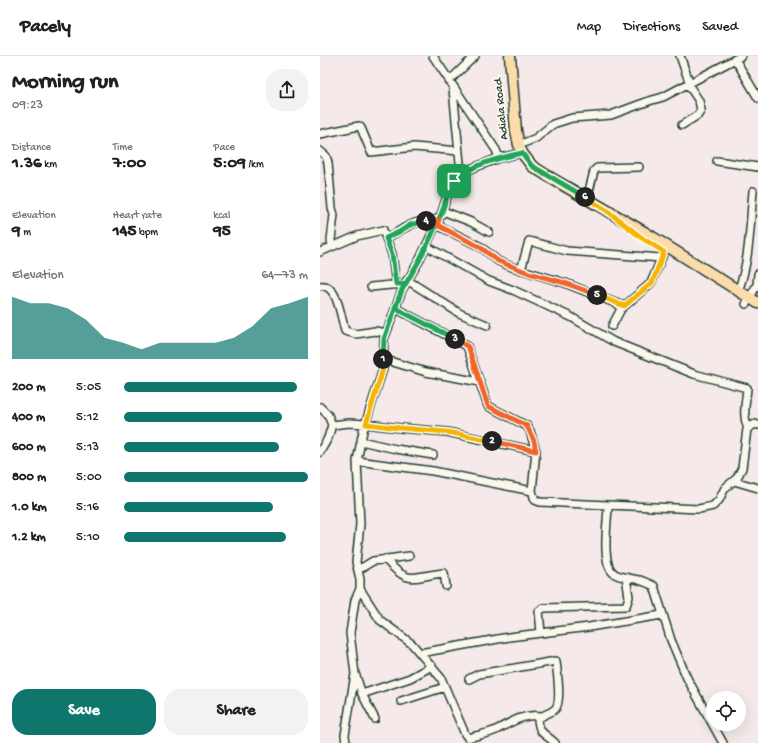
<!DOCTYPE html>
<meta charset="utf-8">
<style>
body{margin:0;font-family:"Gochi Hand",sans-serif;background:#f2f2f2;color:#202124;height:100vh;display:flex;flex-direction:column;font-size:15px;white-space:nowrap}
*{box-sizing:border-box;margin:0}
p{font-size:13px;color:#757577}
.icon{flex:none;width:22px;height:22px;fill:none;stroke:currentColor;stroke-width:2;stroke-linecap:round;stroke-linejoin:round}
.map{position:relative;flex:1;overflow:hidden}
.panel{display:flex;flex-direction:column;background:#fff;width:320px}
.panel>*{flex:none}
.fabs{position:absolute;left:386px;top:635px;display:grid;gap:8px}
.fabs a{display:grid;place-items:center;width:40px;height:40px;border-radius:50%;background:#fff;box-shadow:0 4px 16px #0002;font-size:20px}
.pin{position:absolute;display:grid;place-items:center;width:34px;height:34px;color:#fff;margin:-17px;border-radius:8px;box-shadow:0 2px 6px #0006}
.km{position:absolute;width:20px;height:20px;margin:-10px;border-radius:50%;background:#222;color:#fff;font-size:11px;line-height:20px;text-align:center}
.round{display:grid;place-items:center;flex:none;width:42px;height:42px;border-radius:16px;background:#f2f2f2}
.head{display:flex;align-items:center;justify-content:space-between;height:68px;padding:0 12px}
h1{font-size:22px;font-weight:700;line-height:30px}
.stats{display:grid;grid-template-columns:repeat(3,1fr);gap:6px;height:68px;padding:4px 12px}
.stats div{display:grid;align-content:center}
.stats b{font-size:17px;font-weight:700}
.stats small{font-size:11px;font-weight:400}
.stats p{font-size:11px}
.chart{height:112px;padding:8px 12px}
.chart p{display:flex;justify-content:space-between}
.chart svg{width:100%;height:72px;margin-top:4px;fill:#0f766e;opacity:.7}
.action{display:flex;gap:8px;margin-top:auto;padding:8px 12px}
.action a{flex:1;height:46px;border-radius:16px;background:#0f766e;color:#fff;font-size:16px;font-weight:700;line-height:46px;text-align:center}
.action a+a{background:#f2f2f2;color:#202124}
ul{padding:0 12px;list-style:none;font-size:13px}
li{display:grid;grid-template-columns:64px 48px 1fr;align-items:center;height:30px}
li i{height:10px;border-radius:5px;background:#0f766e}
header{display:flex;align-items:center;gap:24px;box-sizing:border-box;height:56px;padding:0 20px;background:#fff;border-bottom:1px solid #e0e0e0}
header strong{font-size:19px}
nav{display:flex;gap:22px;margin-inline-start:auto;font-size:14px}
main{display:flex;flex:1;min-height:0}
.map>svg:first-child{display:block}
.lines{fill:none;stroke-linecap:round;stroke-linejoin:round}
.minor-casing{stroke:#1f3d34;stroke-width:10}
.primary-casing{stroke:#1f3d34;stroke-width:13}
.minor{stroke:#fbf7ec;stroke-width:7}
.primary{stroke:#fddcac;stroke-width:10}
.split-1-casing{stroke:#fff;stroke-width:8}
.split-2-casing{stroke:#fff;stroke-width:8}
.split-3-casing{stroke:#fff;stroke-width:8}
.split-4-casing{stroke:#fff;stroke-width:8}
.split-5-casing{stroke:#fff;stroke-width:8}
.split-6-casing{stroke:#fff;stroke-width:8}
.split-7-casing{stroke:#fff;stroke-width:8}
.split-1{stroke:#22a559;stroke-width:5}
.split-2{stroke:#f5b400;stroke-width:5}
.split-3{stroke:#f0652b;stroke-width:5}
.split-4{stroke:#22a559;stroke-width:5}
.split-5{stroke:#f0652b;stroke-width:5}
.split-6{stroke:#f5b400;stroke-width:5}
.split-7{stroke:#22a559;stroke-width:5}
.labels{text-anchor:middle;dominant-baseline:central;stroke-width:4;stroke-linejoin:round;paint-order:stroke}
.street-label{font-size:12px;fill:#1f3d34;stroke:#fbf7ec}
</style>
<header>
<strong>Pacely</strong>
<nav><a>Map</a><a>Directions</a><a>Saved</a></nav>
</header>
<main>
<section class="panel">
<div class="head"><div><h1>Morning run</h1><p>09:23</p></div><a class="round"><svg class="icon" aria-label="share" viewBox="0 0 24 24"><path d="M12 15V3M7 8l5-5 5 5M5 13v7h14v-7"/></svg></a></div>
<div class="stats">
<div><p>Distance</p><b>1.36<small> km</small></b></div>
<div><p>Time</p><b>7:00</b></div>
<div><p>Pace</p><b>5:09<small> /km</small></b></div>
</div>
<div class="stats">
<div><p>Elevation</p><b>9<small> m</small></b></div>
<div><p>Heart rate</p><b>145<small> bpm</small></b></div>
<div><p>kcal</p><b>95</b></div>
</div>
<div class="chart"><p><span>Elevation</span>64–73 m</p>
<svg viewBox="0 0 160 44" preserveAspectRatio="none"><path d="M0 44V6L10 10L20 10L30 13L40 20L50 31L60 34L70 38L80 34L90 34L100 34L110 34L120 31L130 24L140 13L150 10L160 6V44z"/></svg>
</div>
<ul>
<li><b>200 m</b>5:05<i style="width:94%"></i></li>
<li><b>400 m</b>5:12<i style="width:86%"></i></li>
<li><b>600 m</b>5:13<i style="width:84%"></i></li>
<li><b>800 m</b>5:00<i style="width:100%"></i></li>
<li><b>1.0 km</b>5:16<i style="width:81%"></i></li>
<li><b>1.2 km</b>5:10<i style="width:88%"></i></li>
</ul>
<div class="action"><a>Save</a><a>Share</a></div>
</section>
<div class="map">
<svg width="438" height="687" viewBox="0 0 438 687">
<rect width="100%" height="100%" fill="#f5eae9"/>
<filter id="ink" filterUnits="userSpaceOnUse"><feTurbulence type="fractalNoise" baseFrequency=".025" numOctaves="2"/><feDisplacementMap in="SourceGraphic" scale="8" xChannelSelector="R" yChannelSelector="G"/><feConvolveMatrix kernelMatrix="1 2 1 2 8 2 1 2 1" color-interpolation-filters="sRGB"/></filter>
<g filter="url(#ink)">
<g class="lines">
<defs>
<path id="minor" d="M113 0 176 94 179 102
M360 0 370 28
M415 3 438 42
M129 25 155 0
M133 33 141 118
M362 69 378 59 381 54 379 45 368 28
M0 78 39 70 41 72 51 96 94 91 139 95
M199 89 216 82 233 68 252 62 291 59 329 45 343 41 421 0
M0 95 6 100 8 107 12 152 14 159 11 184 12 190
M202 97 179 102 145 115 134 125 130 131 122 156 99 205 82 234 69 270 64 283 63 313 43 375 37 405 40 468 36 506 40 523V533L60 564 92 588 121 622 145 678 148 682C157 679 168 678 176 674 190 667 204 657 221 660
M397 105 438 111
M267 143 274 115 277 112 319 111
M123 155 151 166 169 176
M117 169 161 191 178 205 192 211 245 227 303 250
M66 182C75 178 82 173 90 169 99 165 109 164 119 164
M106 190 169 225 193 234 251 261 294 286 374 318 427 332C426 346 422 359 428 372
M0 196 37 180 63 174 72 198 76 228
M201 214 209 185 247 195 341 202
M87 224 139 257 167 269
M0 230C18 227 21 263 25 275L36 278 55 275 66 277
M51 231 81 228
M418 235C430 206 430 166 433 135
M426 248 437 229 438 218
M75 252 147 290 168 350 207 370 210 375 216 395 212 435 215 444 220 446 379 453 393 450 399 444 405 432 417 422 422 412 427 373 435 368 438 369
M292 270 301 253 331 227 344 196
M63 303 106 316 160 326
M0 351 8 359 12 369 29 367 46 368 80 372 127 376 216 395
M41 385 76 393 113 399
M0 396 8 382 12 369
M37 405 113 415 212 435
M414 425 438 432
M288 449C288 464 280 510 295 518 302 522 312 522 319 524 324 525 329 528 334 530L351 584 367 622 403 687
M65 503C90 531 91 520 124 517L126 530
M38 514 53 505 89 500
M221 577 219 555 224 552 306 550 309 541 306 521
M100 597 189 581 269 571 342 559
M36 620 42 638 55 663
M149 623 159 618 236 605C237 615 242 647 235 653 230 658 223 658 218 663 219 679 225 677 235 687
M42 638 90 622 112 610
M81 645 125 631
M26 687 25 679 35 618 30 577 35 544 40 533"/>
<path id="primary" d="M190 0 196 75 199 89 202 97 212 110 231 122 326 177 438 247"/>
</defs>
<use href="#minor" class="minor-casing"/>
<use href="#primary" class="primary-casing"/>
<use href="#minor" class="minor"/>
<use href="#primary" class="primary"/>
</g>
</g>
<g class="lines" filter="url(#ink)">
<defs>
<path id="split-1" d="M63 303 64 283 82 234 99 205 110 183 122 156 130 131 134 125"/>
<path id="split-2" d="M63 303V313L46 368 80 372 127 376 172 385"/>
<path id="split-3" d="M135 283 147 290 149 293 168 350 207 370 214 385 216 395 172 385"/>
<path id="split-4" d="M106 165 90 169 79 176 66 182 72 198 76 228H85L82 234 75 252 135 283"/>
<path id="split-5" d="M106 165 119 164 117 169 160 191 178 205 209 217 245 227 277 239"/>
<path id="split-6" d="M265 141 286 154 322 182 344 196 332 227 304 250 277 239"/>
<path id="split-7" d="M134 125C152 108 179 102 202 97L212 110 265 141"/>
</defs>
<use href="#split-1" class="split-1-casing"/>
<use href="#split-2" class="split-2-casing"/>
<use href="#split-3" class="split-3-casing"/>
<use href="#split-4" class="split-4-casing"/>
<use href="#split-5" class="split-5-casing"/>
<use href="#split-6" class="split-6-casing"/>
<use href="#split-7" class="split-7-casing"/>
<use href="#split-1" class="split-1"/>
<use href="#split-2" class="split-2"/>
<use href="#split-3" class="split-3"/>
<use href="#split-4" class="split-4"/>
<use href="#split-5" class="split-5"/>
<use href="#split-6" class="split-6"/>
<use href="#split-7" class="split-7"/>
</g>
<g class="labels">
<g class="street-label">
<text transform="translate(182 53) rotate(-96)">Adiala Road</text>
</g>
</g>
</svg>
<div class="fabs">
<a><svg class="icon" aria-label="locate" viewBox="0 0 24 24"><circle cx="12" cy="12" r="6"/><path d="M12 2v4M12 18v4M2 12h4M18 12h4"/></svg></a>
</div>
<div class="pin" style="left:134px;top:125px;background:#1e9e55"><svg class="icon" aria-label="arrive" viewBox="0 0 24 24"><path d="M6 21V4h12l-3 4 3 4H6"/></svg></div>
<b class="km" style="left:63px;top:303px">1</b>
<b class="km" style="left:172px;top:385px">2</b>
<b class="km" style="left:135px;top:283px">3</b>
<b class="km" style="left:106px;top:165px">4</b>
<b class="km" style="left:277px;top:239px">5</b>
<b class="km" style="left:265px;top:141px">6</b>
</div>
</main>
